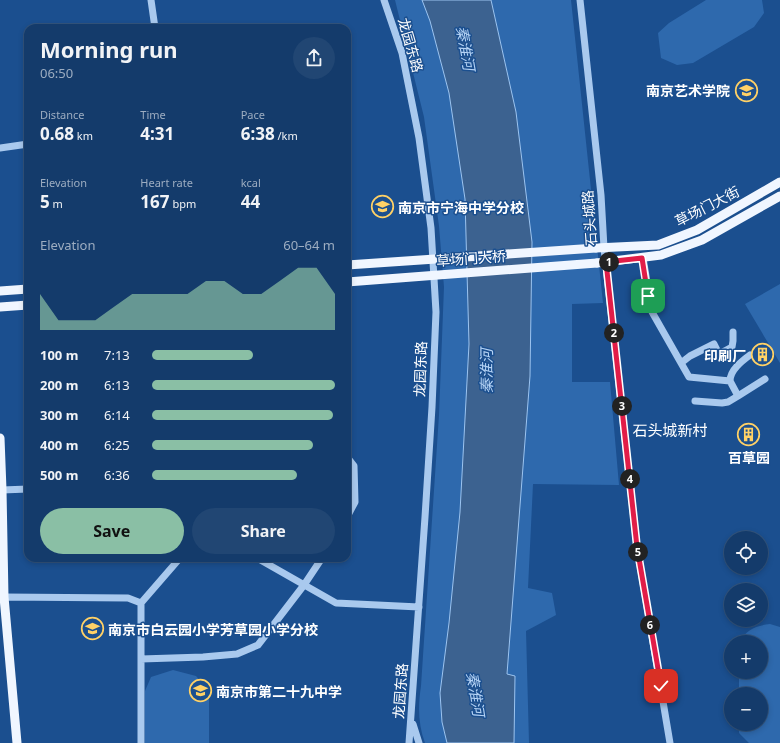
<!DOCTYPE html>
<meta charset="utf-8">
<style>
body{margin:0;font-family:"Noto Sans","Noto Sans SC",sans-serif;background:#214673;color:#f1f3f6;height:100vh;display:flex;flex-direction:column;font-size:15px;white-space:nowrap}
*{box-sizing:border-box;margin:0}
p{font-size:13px;color:#9dadc1}
.icon{flex:none;width:22px;height:22px;fill:none;stroke:currentColor;stroke-width:2;stroke-linecap:round;stroke-linejoin:round}
.map{position:relative;flex:1;overflow:hidden}
.drawer{position:absolute;left:24px;top:24px;width:327px;height:538px;display:flex;flex-direction:column;background:#143b6b;border-radius:12px;box-shadow:0 2px 6px #0003,0 0 0 1px #33557e}
.drawer>*{flex:none}
.buttons{position:absolute;left:724px;top:531px;display:grid;gap:8px}
.buttons a{display:grid;place-items:center;width:44px;height:44px;border-radius:50%;background:#143b6b;box-shadow:0 2px 6px #0003,0 0 0 1px #33557e;font-size:20px}
.pin{position:absolute;display:grid;place-items:center;width:34px;height:34px;color:#fff;margin:-17px;border-radius:8px;box-shadow:0 2px 6px #0006}
.km{position:absolute;width:20px;height:20px;margin:-10px;border-radius:50%;background:#222;color:#fff;font-size:11px;line-height:20px;text-align:center}
.round{display:grid;place-items:center;flex:none;width:42px;height:42px;border-radius:21px;background:#214673}
.overview{display:flex;align-items:center;justify-content:space-between;height:68px;padding:0 16px}
h1{font-size:22px;font-weight:700;line-height:30px}
.metrics{display:grid;grid-template-columns:repeat(3,1fr);gap:6px;height:68px;padding:4px 16px}
.metrics div{display:grid;align-content:center}
.metrics b{font-size:17px;font-weight:700}
.metrics small{font-size:11px;font-weight:400}
.metrics p{font-size:11px}
.chart{height:112px;padding:8px 16px}
.chart p{display:flex;justify-content:space-between}
.chart svg{width:100%;height:72px;margin-top:4px;fill:#8abfa5;opacity:.7}
.button{display:flex;gap:8px;margin-top:auto;padding:8px 16px}
.button a{flex:1;height:46px;border-radius:24px;background:#8abfa5;color:#111;font-size:16px;font-weight:700;line-height:46px;text-align:center}
.button a+a{background:#214673;color:#f1f3f6}
ul{padding:0 16px;list-style:none;font-size:13px}
li{display:grid;grid-template-columns:64px 48px 1fr;align-items:center;height:30px}
li i{height:10px;border-radius:5px;background:#8abfa5}
.map>svg:first-child{display:block}
.green{fill:#2e69ad}
.water{fill:#3c6290;stroke:#9cc4f0}
.lines{fill:none;stroke-linecap:round;stroke-linejoin:round}
.minor{stroke:#a9c9ee;stroke-width:7}
.major{stroke:#f0f6ff;stroke-width:9}
.major-bridge{stroke:#f0f6ff;stroke-width:9}
.route-casing{stroke:#fff;stroke-width:8}
.route{stroke:#e11d48;stroke-width:5}
.labels{text-anchor:middle;dominant-baseline:central;stroke-width:3;stroke-linejoin:round;paint-order:stroke}
.street-label{font-size:14px;fill:#fff;stroke:#1b4f8f}
.poi-label{font-size:14px;font-weight:bold;fill:#fff;stroke:#1b4f8f;text-anchor:start}
.water-label{font-size:15px;font-style:italic;fill:#b5d3f5;stroke:#1b4f8f}
.neighbourhood-label{font-size:15px;fill:#fff;stroke:#1b4f8f}
</style>
<div class="map">
<svg width="780" height="743" viewBox="0 0 780 743">
<rect width="100%" height="100%" fill="#1b4f8f"/>
<path class="green" d="M395 0H486L512 97 491 0H571L603 303 572 304V382H610L619 485 533 484 528 588 552 593 556 615 526 631 529 743H425C418 724 418 706 421 686L439 415 444 287 439 226 424 117Z
M706 0H762L764 13 754 27 693 63 677 65 661 58 658 33 669 23Z
M780 284V363L745 304Z
M770 624 780 627V743H749L739 733V724H761V694H739V672H761V642H739C748 629 754 626 770 624Z
M173 670 196 676 209 691V743H145V691L151 677Z"/>
<path class="water" d="M422 0H491L516 112 532 242 530 376 507 674 515 676 514 743H447L442 722 440 693 449 623 460 512 469 344 465 199 449 93 430 21Z"/>
<g class="lines">
<path class="minor" d="M151 0 155 28
M384 0 402 53 419 138 431 228 436 312 432 407 425 517 409 743
M580 0 601 195 604 248 637 547 670 743
M0 148 28 144
M643 258 652 312 689 377 730 381C730 370 742 361 750 355
M681 363 690 356 714 344 719 354 732 347 733 341V332
M730 381 738 396 765 379
M695 401 722 403 728 402 738 396
M347 457 354 466 355 502 347 517
M2 490 28 489
M257 558 336 603 419 607
M0 599 4 597 128 598 141 603
M141 659 203 657 237 654 258 645 304 585 322 558
M413 724 419 743
M141 743V603L180 558"/>
<path class="major" d="M596 248 658 245 697 230 780 182
M597 263 661 255 702 240 780 196
M0 291 28 289
M0 307 28 305
M0 438 2 490 4 597 17 743"/>
<path class="major-bridge" d="M347 265 596 248
M347 282 597 263"/>
</g>
<g class="lines">
<defs>
<path id="route" d="M648 296 642 258 606 262 637 547 661 686"/>
</defs>
<use href="#route" class="route-casing"/>
<use href="#route" class="route"/>
</g>
<defs>
<symbol id="university-ring" viewBox="-11 -11 22 22"><circle r="9.5" fill="#1b4f8f" stroke="#ffd166" stroke-width="1.5"/><path d="M0-5L7-2L0 1L-7-2ZM-4 1L0 2.5L4 1V4Q0 6-4 4Z" fill="#ffd166"/></symbol>
<symbol id="school-ring" viewBox="-11 -11 22 22"><circle r="9.5" fill="#1b4f8f" stroke="#ffd166" stroke-width="1.5"/><path d="M0-5L7-2L0 1L-7-2ZM-4 1L0 2.5L4 1V4Q0 6-4 4Z" fill="#ffd166"/></symbol>
<symbol id="building-ring" viewBox="-11 -11 22 22"><circle r="9.5" fill="#1b4f8f" stroke="#ffd166" stroke-width="1.5"/><path d="M-4-6H4V6H1V3H-1V6H-4ZM-2.5-4.3h1.7v1.8h-1.7ZM.8-4.3h1.7v1.8H.8ZM-2.5-1h1.7V.8h-1.7ZM.8-1h1.7V.8H.8Z" fill="#ffd166"/></symbol>
</defs>
<g fill-rule="evenodd">
<use href="#university-ring" x="734" y="78" width="25" height="25"/>
<use href="#school-ring" x="370" y="194" width="25" height="25"/>
<use href="#building-ring" x="750" y="342" width="25" height="25"/>
<use href="#building-ring" x="736" y="422" width="25" height="25"/>
<use href="#school-ring" x="80" y="616" width="25" height="25"/>
<use href="#school-ring" x="188" y="678" width="25" height="25"/>
</g>
<g class="labels">
<g class="street-label">
<text transform="translate(411 45) rotate(74)">龙园东路</text>
<text transform="translate(707 206) rotate(-27)">草场门大街</text>
<text transform="translate(589 218) rotate(-94)">石头城路</text>
<text transform="translate(471 258) rotate(-4)">草场门大桥</text>
<text transform="translate(420 369) rotate(-88)">龙园东路</text>
<text transform="translate(400 691) rotate(-86)">龙园东路</text>
</g>
<g class="poi-label">
<text x="730" y="90" text-anchor="end">南京艺术学院</text>
<text x="398" y="207">南京市宁海中学分校</text>
<text x="746" y="355" text-anchor="end">印刷厂</text>
<text x="749" y="457" text-anchor="middle">百草园</text>
<text x="108" y="629">南京市白云园小学芳草园小学分校</text>
<text x="216" y="691">南京市第二十九中学</text>
</g>
<g class="water-label">
<text transform="translate(466 48) rotate(80)">秦淮河</text>
<text transform="translate(486 371) rotate(-90)">秦淮河</text>
<text transform="translate(476 694) rotate(81)">秦淮河</text>
</g>
<g class="neighbourhood-label">
<text x="670" y="430">石头城新村</text>
</g>
</g>
</svg>
<div class="buttons">
<a><svg class="icon" aria-label="locate" viewBox="0 0 24 24"><circle cx="12" cy="12" r="6"/><path d="M12 2v4M12 18v4M2 12h4M18 12h4"/></svg></a>
<a><svg class="icon" aria-label="layers" viewBox="0 0 24 24"><path d="M12 4l9 5-9 5-9-5zM3 14l9 5 9-5"/></svg></a>
<a>+</a>
<a>−</a>
</div>
<div class="pin" style="left:648px;top:296px;background:#1e9e55"><svg class="icon" aria-label="arrive" viewBox="0 0 24 24"><path d="M6 21V4h12l-3 4 3 4H6"/></svg></div>
<div class="pin" style="left:661px;top:686px;background:#d93025"><svg class="icon" aria-label="check" viewBox="0 0 24 24"><path d="M5 12l5 5 9-10"/></svg></div>
<b class="km" style="left:609px;top:262px">1</b>
<b class="km" style="left:614px;top:333px">2</b>
<b class="km" style="left:622px;top:406px">3</b>
<b class="km" style="left:630px;top:479px">4</b>
<b class="km" style="left:638px;top:552px">5</b>
<b class="km" style="left:650px;top:625px">6</b>
<section class="drawer">
<div class="overview"><div><h1>Morning run</h1><p>06:50</p></div><a class="round"><svg class="icon" aria-label="share" viewBox="0 0 24 24"><path d="M12 15V3M7 8l5-5 5 5M5 13v7h14v-7"/></svg></a></div>
<div class="metrics">
<div><p>Distance</p><b>0.68<small> km</small></b></div>
<div><p>Time</p><b>4:31</b></div>
<div><p>Pace</p><b>6:38<small> /km</small></b></div>
</div>
<div class="metrics">
<div><p>Elevation</p><b>5<small> m</small></b></div>
<div><p>Heart rate</p><b>167<small> bpm</small></b></div>
<div><p>kcal</p><b>44</b></div>
</div>
<div class="chart"><p><span>Elevation</span>60–64 m</p>
<svg viewBox="0 0 160 44" preserveAspectRatio="none"><path d="M0 44V22L10 38L20 38L30 38L40 30L50 22L60 22L70 22L80 22L90 14L100 14L110 22L120 22L130 14L140 6L150 6L160 22V44z"/></svg>
</div>
<ul>
<li><b>100 m</b>7:13<i style="width:55%"></i></li>
<li><b>200 m</b>6:13<i style="width:100%"></i></li>
<li><b>300 m</b>6:14<i style="width:99%"></i></li>
<li><b>400 m</b>6:25<i style="width:88%"></i></li>
<li><b>500 m</b>6:36<i style="width:79%"></i></li>
</ul>
<div class="button"><a>Save</a><a>Share</a></div>
</section>
</div>
